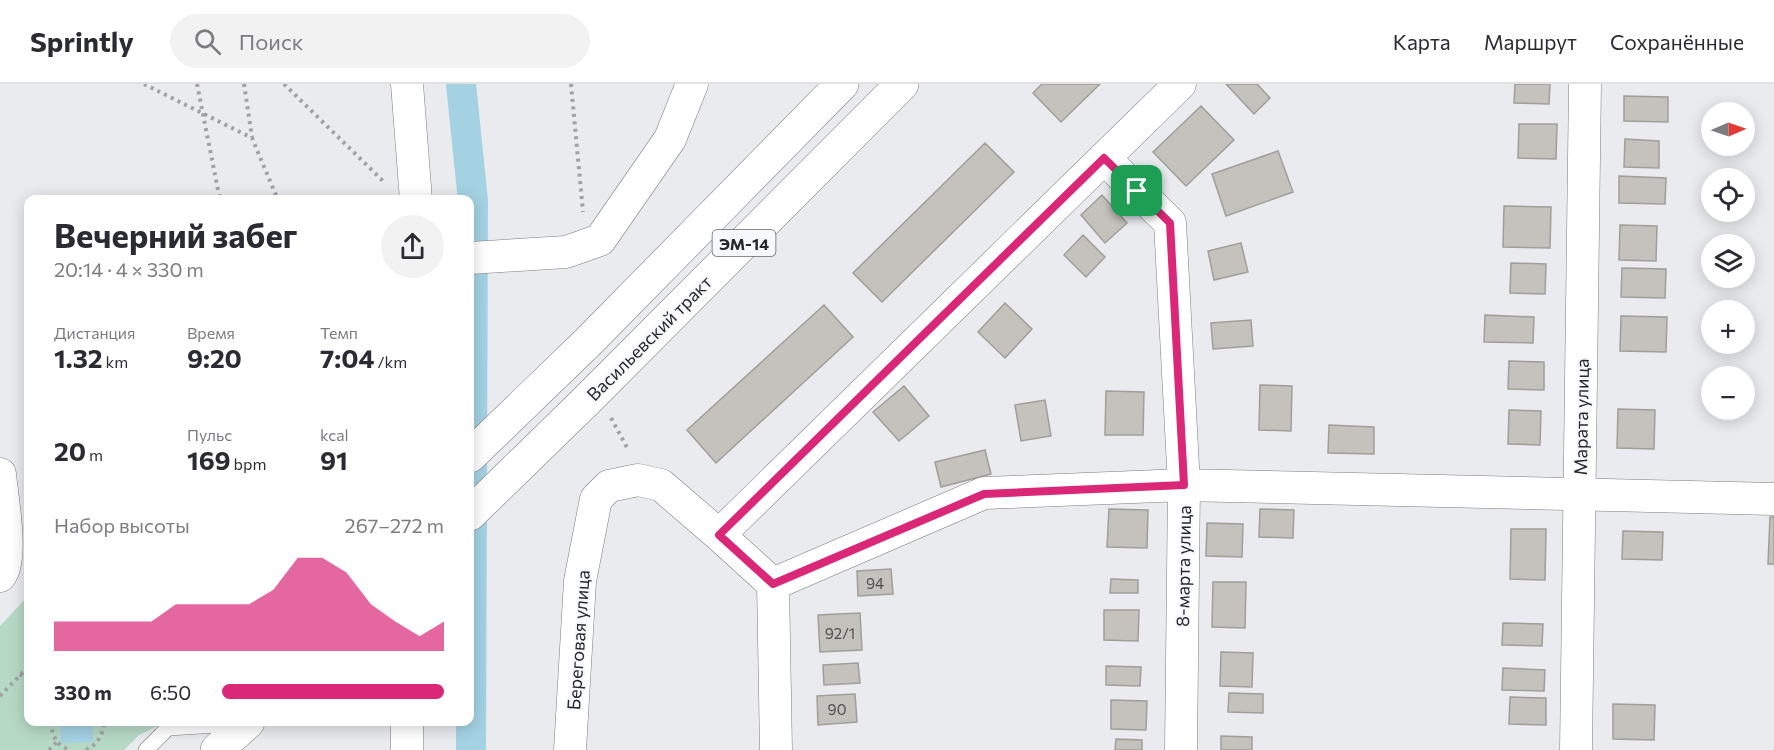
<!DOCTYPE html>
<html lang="ru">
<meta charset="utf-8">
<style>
body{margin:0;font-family:Commissioner,sans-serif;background:#f2f2f3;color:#2b2b33;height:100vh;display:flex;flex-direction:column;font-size:22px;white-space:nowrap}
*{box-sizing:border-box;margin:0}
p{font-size:20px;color:#7c7c81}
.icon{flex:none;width:33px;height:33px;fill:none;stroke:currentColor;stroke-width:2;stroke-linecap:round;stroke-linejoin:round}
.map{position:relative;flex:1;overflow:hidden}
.panel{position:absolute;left:24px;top:111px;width:450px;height:531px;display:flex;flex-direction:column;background:#fff;border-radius:12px;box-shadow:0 3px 15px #0003}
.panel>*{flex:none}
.needle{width:39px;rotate:88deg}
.tools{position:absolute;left:1701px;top:18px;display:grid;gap:12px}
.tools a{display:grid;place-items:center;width:54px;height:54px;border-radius:50%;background:#fff;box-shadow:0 3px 15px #0003;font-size:30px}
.pin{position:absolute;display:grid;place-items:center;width:51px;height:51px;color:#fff;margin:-26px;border-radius:12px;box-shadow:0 3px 9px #0006}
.round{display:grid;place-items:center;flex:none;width:63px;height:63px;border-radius:32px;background:#f2f2f3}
.head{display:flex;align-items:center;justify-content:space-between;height:102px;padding:0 30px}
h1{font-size:33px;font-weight:700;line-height:45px}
.stats{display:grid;grid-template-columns:repeat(3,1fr);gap:9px;height:102px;padding:6px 30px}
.stats div{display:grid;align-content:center}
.stats b{font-size:26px;font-weight:700}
.stats small{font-size:16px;font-weight:400}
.stats p{font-size:16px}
.chart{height:168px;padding:12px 30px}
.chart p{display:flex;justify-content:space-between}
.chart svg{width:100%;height:108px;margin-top:6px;fill:#db2777;opacity:.7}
ul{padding:0 30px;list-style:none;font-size:20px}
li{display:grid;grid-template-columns:96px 72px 1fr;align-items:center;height:45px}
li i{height:15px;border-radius:8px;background:#db2777}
header{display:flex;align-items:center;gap:36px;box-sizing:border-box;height:84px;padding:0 30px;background:#fff;border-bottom:2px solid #e1e1e2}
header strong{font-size:28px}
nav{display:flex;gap:33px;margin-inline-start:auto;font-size:21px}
.search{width:420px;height:54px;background:#f2f2f3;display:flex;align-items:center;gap:15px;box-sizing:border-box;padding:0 21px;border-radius:33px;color:#7c7c81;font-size:22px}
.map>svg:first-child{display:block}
.green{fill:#b6d9c5}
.water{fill:#a4d2e3}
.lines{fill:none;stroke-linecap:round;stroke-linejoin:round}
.canal{stroke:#a4d2e3;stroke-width:30}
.building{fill:#c5c2be;stroke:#a19e9a;stroke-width:1.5}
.lane-casing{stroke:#7c7d81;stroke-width:16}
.street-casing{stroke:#7c7d81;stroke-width:33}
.primary-casing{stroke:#7c7d81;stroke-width:34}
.path{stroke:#a0a1a5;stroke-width:4;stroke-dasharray:3 4.5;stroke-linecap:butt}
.lane{stroke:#fff;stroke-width:15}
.street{stroke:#fff;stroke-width:32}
.primary{stroke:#fff;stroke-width:33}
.route-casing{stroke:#fff;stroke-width:12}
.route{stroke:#db2777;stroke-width:8}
.labels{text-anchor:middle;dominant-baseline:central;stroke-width:4.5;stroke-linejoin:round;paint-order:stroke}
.number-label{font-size:15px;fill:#4f4e4f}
.shield{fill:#f6f8fd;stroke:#666669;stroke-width:1.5}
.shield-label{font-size:16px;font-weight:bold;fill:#28282a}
.street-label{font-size:18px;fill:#28282a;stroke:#f6f8fd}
</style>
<header>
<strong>Sprintly</strong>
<div class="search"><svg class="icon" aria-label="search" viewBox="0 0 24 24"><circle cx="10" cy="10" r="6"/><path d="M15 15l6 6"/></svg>Поиск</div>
<nav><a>Карта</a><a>Маршрут</a><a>Сохранённые</a></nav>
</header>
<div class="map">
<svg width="1774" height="666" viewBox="0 0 1774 666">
<rect width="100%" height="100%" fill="#e9ebef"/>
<path class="green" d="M28 512V638H165L139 651 124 666H0V542Z"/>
<path class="water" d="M60 638H93V658L61 659Z"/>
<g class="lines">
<path class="canal" d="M461 0 473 117 471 666"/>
</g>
<path class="building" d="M1042 0H1100L1061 38 1033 9Z
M1226 0H1257L1270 14 1254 30Z
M1515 0H1550L1549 20 1514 19Z
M1624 12 1668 13V38L1624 37Z
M1201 22 1234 56 1186 102 1153 68Z
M1519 40H1557L1556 75 1518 74Z
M1625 55 1659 57V84L1624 83Z
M985 59 1014 88 882 218 853 189Z
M1278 67 1293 108 1226 132 1212 90Z
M1619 92 1666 94 1665 120 1619 119Z
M1102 111 1127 139 1105 159 1081 131Z
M1504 122 1551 123 1550 164 1503 163Z
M1620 141 1657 142 1656 177 1619 176Z
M1083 151 1105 173 1086 193 1064 171Z
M1241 159 1248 188 1214 196 1208 167Z
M1511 179 1546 180 1545 210 1510 209Z
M1622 184 1666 185 1665 214 1621 213Z
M1005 219 1032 245 1005 274 978 248Z
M824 221 853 253 716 379 687 346Z
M1485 231 1534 233 1533 259 1484 258Z
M1621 232 1667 233 1666 268 1620 267Z
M1251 236 1253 262 1213 265 1211 239Z
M1509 277 1544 278V306L1508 305Z
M1260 301 1292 302 1291 347 1259 346Z
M904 302 929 332 899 357 873 328Z
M1106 307 1144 308 1143 351H1105Z
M1045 316 1051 352 1021 357 1015 321Z
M1618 325 1655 326 1654 365 1617 364Z
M1509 326 1541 327 1540 361 1508 360Z
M1329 341 1374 343V370L1328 369Z
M985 366 991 390 941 403 935 378Z
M1109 425 1148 426 1147 464 1107 463Z
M1260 425 1294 426 1293 454 1259 453Z
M1770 433H1774V480H1768Z
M1207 439 1243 440 1242 473 1206 472Z
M1511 445H1546L1545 496 1510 495Z
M1623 447 1663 448 1662 476 1622 475Z
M891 485 893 510 858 512 857 487Z
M1111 495 1138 496V509H1110Z
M1213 498H1246L1245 544 1212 543Z
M1104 526H1139L1138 557 1104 556Z
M860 529 862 566 820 568 818 531Z
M1503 539 1543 540 1542 562 1502 561Z
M1221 568 1253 569 1252 603 1220 602Z
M858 579 860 599 824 601 823 581Z
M1106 582 1141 583 1140 602 1106 601Z
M1503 584 1545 586 1544 607 1502 606Z
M1229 609 1263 610V629L1228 628Z
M855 610 857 638 818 641 817 612Z
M1510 613 1546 614V641L1509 640Z
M1111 616 1147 617 1146 646 1111 645Z
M1613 620 1655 621 1654 656 1613 655Z
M1221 652 1252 653V666H1221Z
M1116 655 1142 656V666H1115Z"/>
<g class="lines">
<defs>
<path id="lane" d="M146 666 168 644 217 641"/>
<path id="street" d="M407 0 416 116
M1104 74 1170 139 1184 401 1181 666
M470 174 566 168 600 156 670 55 692 0
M0 390C2 412 14 476 0 492
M773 500 984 409 1184 401 1774 415
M773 500 719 451 1180 0
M773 500 776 666
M407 638V666
M570 666 580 497 596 415 609 402 638 396 661 401 719 451
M1576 666 1585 0"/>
<path id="primary" d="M470 372 588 258 842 0
M470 430 586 317 902 0
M217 666 248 638"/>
</defs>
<use href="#lane" class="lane-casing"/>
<use href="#street" class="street-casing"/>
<use href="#primary" class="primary-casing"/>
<path class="path" d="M144 0 252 54 278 116
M197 0 220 116
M244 0 252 53
M284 0 384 98
M571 0 583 128
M611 334 629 367
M20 590 28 597
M0 612 28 583
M51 638C52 652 56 661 70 666
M49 666 57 658
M86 666C98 660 103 651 104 638"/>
<use href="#lane" class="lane"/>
<use href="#street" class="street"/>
<use href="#primary" class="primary"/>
</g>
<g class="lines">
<defs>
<path id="route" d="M1104 74 1170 139 1184 401 984 410 773 500 719 451Z"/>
</defs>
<use href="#route" class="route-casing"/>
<use href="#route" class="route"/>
</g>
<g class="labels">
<g class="number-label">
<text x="875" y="499">94</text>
<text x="840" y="549">92/1</text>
<text x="837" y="625">90</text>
</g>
<rect class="shield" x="712.5" y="146" width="63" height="26" rx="4.5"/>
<g class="shield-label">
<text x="744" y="159">ЭМ-14</text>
</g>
<g class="street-label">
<text transform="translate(649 254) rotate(-45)">Васильевский тракт</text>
<text transform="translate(1581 333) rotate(-89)">Марата улица</text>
<text transform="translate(1183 482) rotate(-89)">8-марта улица</text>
<text transform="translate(578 556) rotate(-86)">Береговая улица</text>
</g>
</g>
</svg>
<div class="tools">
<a><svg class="needle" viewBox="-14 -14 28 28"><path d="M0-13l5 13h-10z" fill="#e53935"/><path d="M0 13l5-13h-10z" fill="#7c7c81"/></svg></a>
<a><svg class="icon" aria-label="locate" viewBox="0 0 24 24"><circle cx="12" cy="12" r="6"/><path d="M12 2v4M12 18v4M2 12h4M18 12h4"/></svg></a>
<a><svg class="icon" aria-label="layers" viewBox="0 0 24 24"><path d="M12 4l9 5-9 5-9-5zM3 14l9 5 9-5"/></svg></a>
<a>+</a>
<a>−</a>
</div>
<div class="pin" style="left:1137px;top:107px;background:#1e9e55"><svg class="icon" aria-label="arrive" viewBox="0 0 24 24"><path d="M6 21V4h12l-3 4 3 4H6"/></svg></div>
<section class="panel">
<div class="head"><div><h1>Вечерний забег</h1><p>20:14 · 4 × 330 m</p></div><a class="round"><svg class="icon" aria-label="share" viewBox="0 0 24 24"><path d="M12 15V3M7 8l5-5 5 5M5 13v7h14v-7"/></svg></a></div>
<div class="stats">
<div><p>Дистанция</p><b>1.32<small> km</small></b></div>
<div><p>Время</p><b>9:20</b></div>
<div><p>Темп</p><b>7:04<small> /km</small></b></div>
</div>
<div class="stats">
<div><b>20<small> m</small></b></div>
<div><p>Пульс</p><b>169<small> bpm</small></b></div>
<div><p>kcal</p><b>91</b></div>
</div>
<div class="chart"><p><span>Набор высоты</span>267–272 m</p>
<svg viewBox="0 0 160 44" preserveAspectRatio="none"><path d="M0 44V32L10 32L20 32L30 32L40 32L50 25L60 25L70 25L80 25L90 19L100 6L110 6L120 12L130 25L140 32L150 38L160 32V44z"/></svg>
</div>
<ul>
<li><b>330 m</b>6:50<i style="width:100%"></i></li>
</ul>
</section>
</div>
